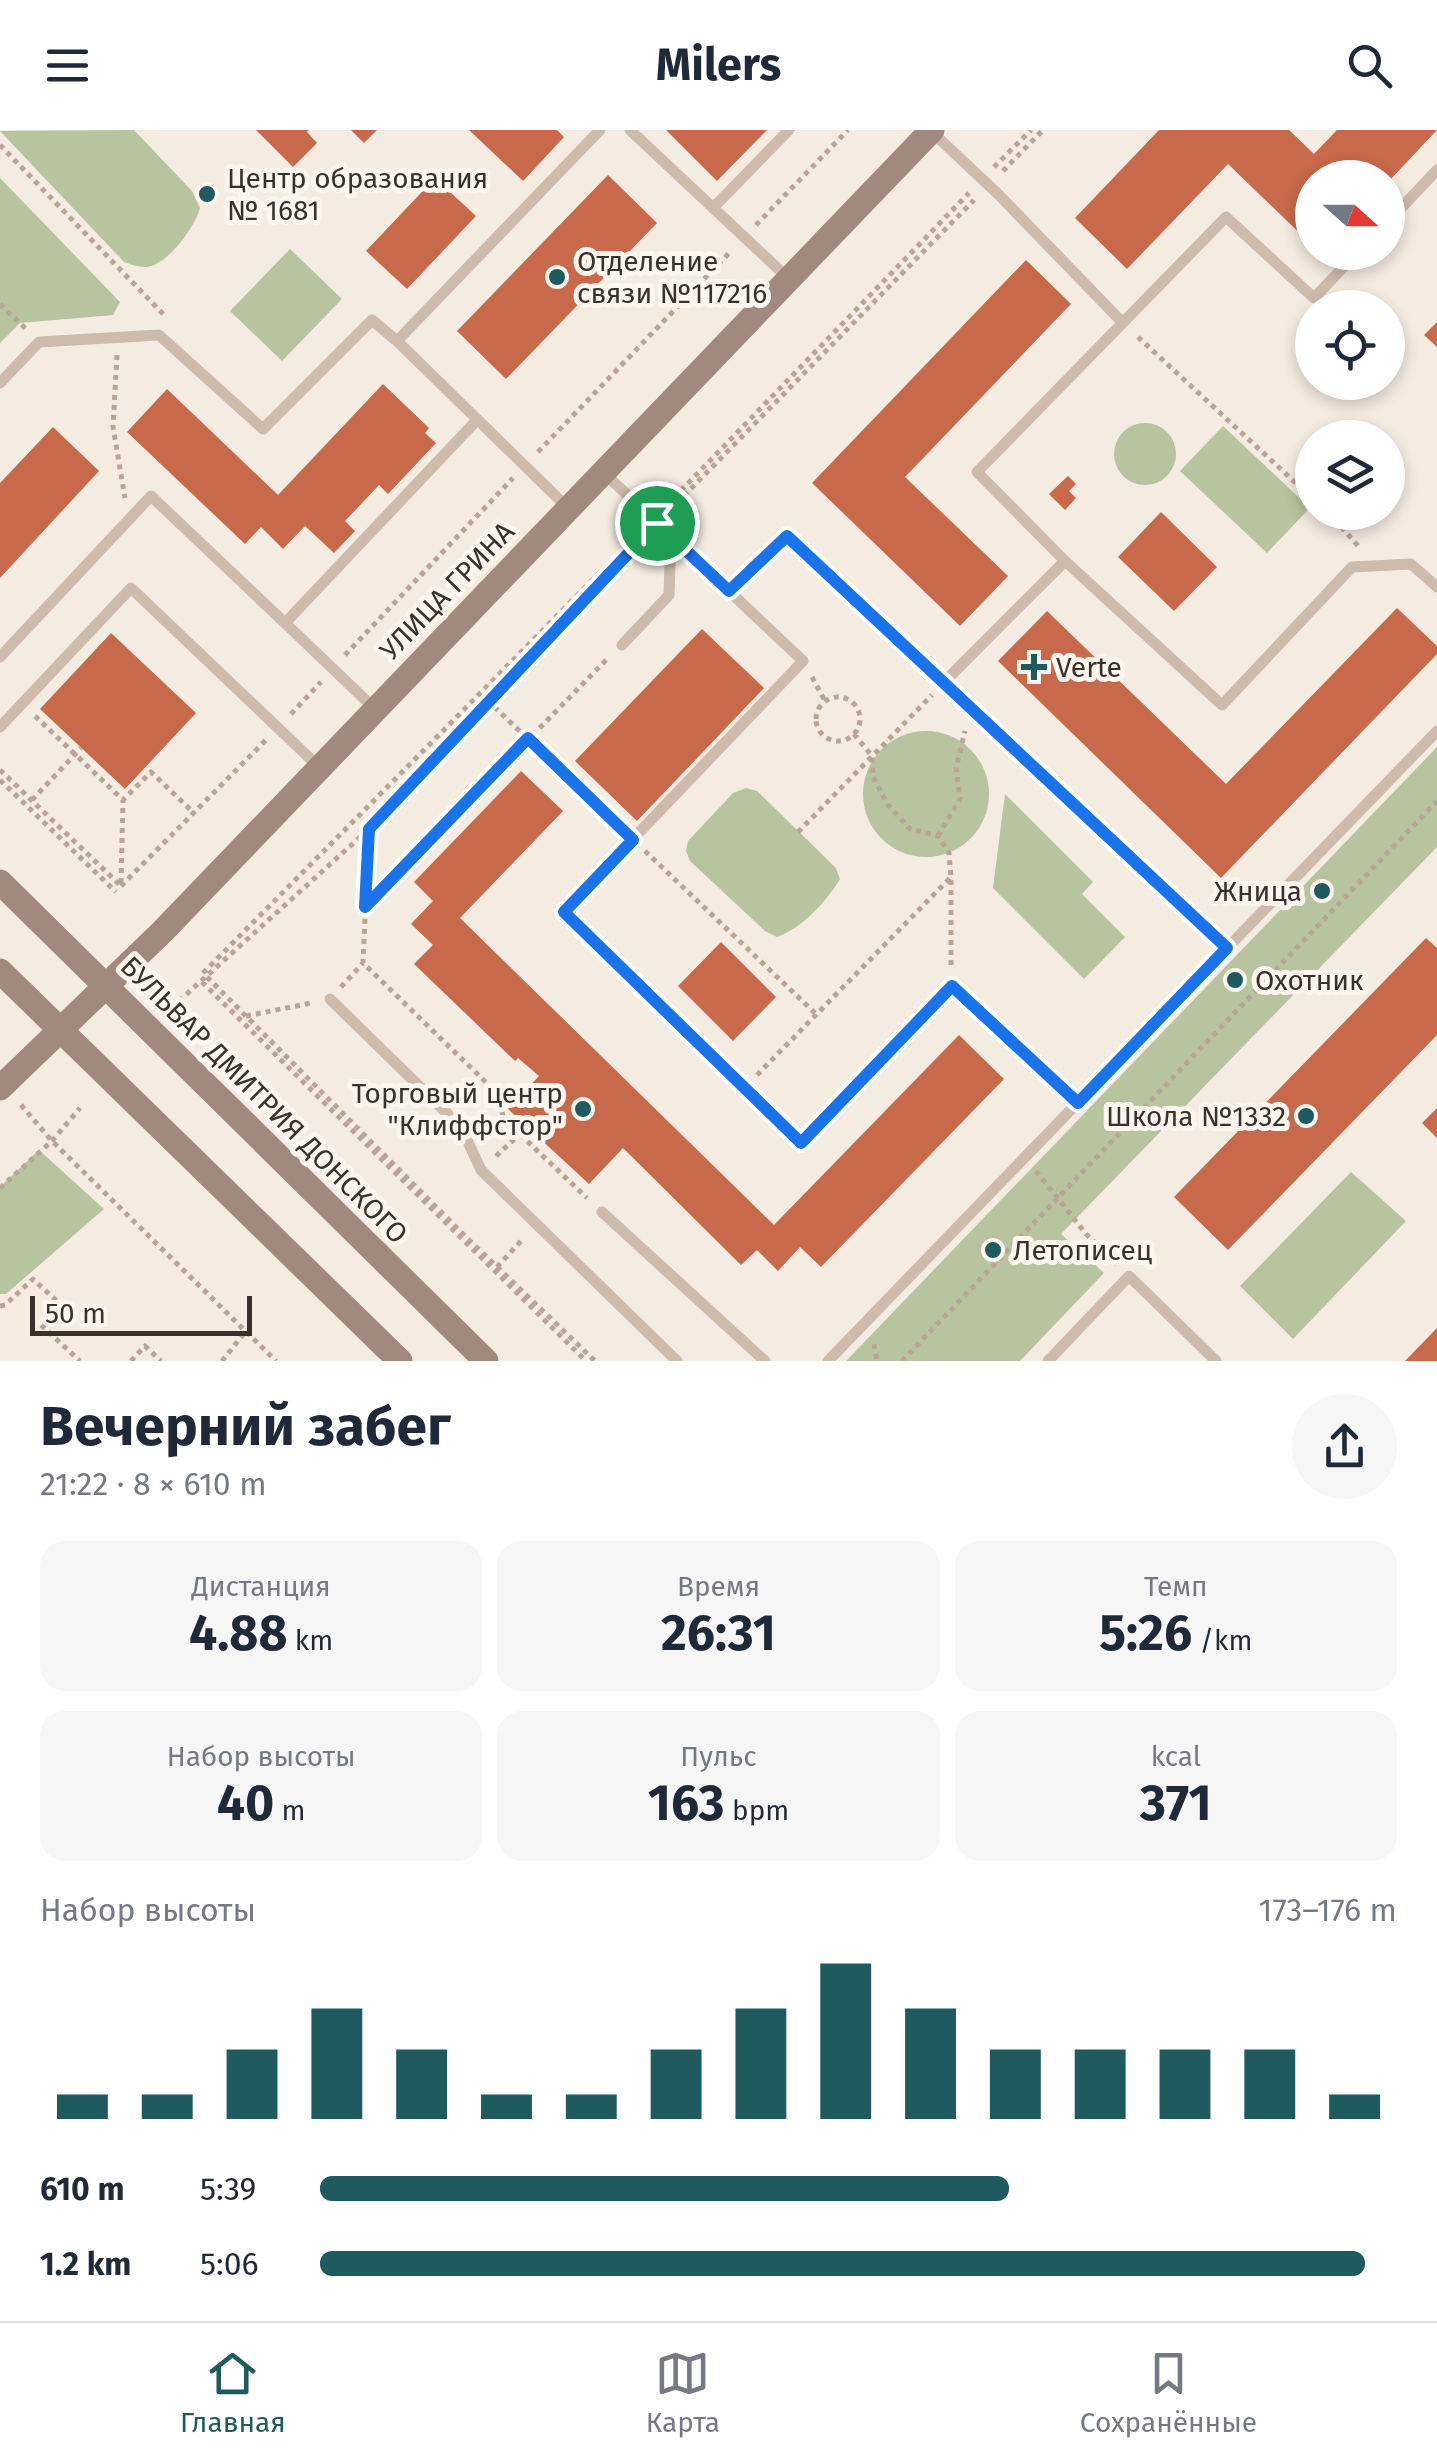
<!DOCTYPE html>
<html lang="ru">
<meta charset="utf-8">
<style>
body{margin:0;font-family:"Fira Sans",sans-serif;background:#f6f6f7;color:#1f2937;height:100vh;display:flex;flex-direction:column;font-size:38px;white-space:nowrap}
*{box-sizing:border-box;margin:0}
p{font-size:32px;color:#747a83}
.icon{flex:none;width:55px;height:55px;fill:none;stroke:currentColor;stroke-width:2;stroke-linecap:round;stroke-linejoin:round}
.map{position:relative;height:1231px;overflow:hidden}
.details{display:flex;flex-direction:column;background:#fff;flex:1}
.details>*{flex:none}
.needle{width:65px;rotate:111deg}
.tools{position:absolute;left:1295px;top:30px;display:grid;gap:20px}
.tools a{display:grid;place-items:center;width:110px;height:110px;border-radius:50%;background:#fff;box-shadow:0 5px 15px #0003;font-size:50px}
.scale{position:absolute;left:30px;bottom:25px;width:222px;box-sizing:border-box;padding-left:10px;border:5px solid #3b302b;border-top:0;font-size:28px;line-height:35px;white-space:nowrap;color:#3b302b;-webkit-text-stroke:8px #fbf5ee;paint-order:stroke}
.pin{position:absolute;display:grid;place-items:center;width:85px;height:85px;color:#fff;margin:-42px;border:5px solid #fff;border-radius:50%;box-shadow:0 2px 10px #0007}
.round{display:grid;place-items:center;flex:none;width:105px;height:105px;border-radius:52px;background:#f6f6f7}
.overview{display:flex;align-items:center;justify-content:space-between;height:170px;padding:0 40px}
h1{font-size:55px;font-weight:700;line-height:75px}
.stats{display:grid;grid-template-columns:repeat(3,1fr);gap:15px;height:170px;padding:10px 40px}
.stats div{display:grid;align-content:center;border-radius:25px;background:#f6f6f7;text-align:center}
.stats b{font-size:50px;font-weight:700}
.stats small{font-size:28px;font-weight:400}
.stats p{font-size:28px}
.chart{height:280px;padding:20px 40px}
.chart p{display:flex;justify-content:space-between}
.chart svg{width:100%;height:180px;margin-top:10px;stroke:#1f5a5e;stroke-width:6}
ul{padding:0 40px;list-style:none;font-size:32px}
li{display:grid;grid-template-columns:160px 120px 1fr;align-items:center;height:75px}
li i{height:25px;border-radius:12px;background:#1f5a5e}
header{display:flex;justify-content:space-between;align-items:center;height:130px;padding:0 40px;background:#fff;font-size:45px;font-weight:700}
.tab-bar{display:flex;justify-content:space-around;align-items:center;height:140px;border-top:2px solid #e0e1e3;background:#fff;font-size:28px;color:#747a83}
.tab-bar a{display:grid;justify-items:center;gap:5px}
.tab-bar .active{color:#1f5a5e}
.map>svg:first-child{display:block}
.green{fill:#b8c4a0}
.building{fill:#c8694b}
.lines{fill:none;stroke-linecap:round;stroke-linejoin:round}
.path{stroke:#b9a596;stroke-width:5;stroke-dasharray:5 5;stroke-linecap:butt}
.lane{stroke:#cdbbac;stroke-width:11}
.secondary{stroke:#a18a7d;stroke-width:25}
.route-casing{stroke:#fff;stroke-width:20}
.route{stroke:#1a73e8;stroke-width:12}
.poi-dot{fill:#1f5a5e;stroke:#fbf5ee;stroke-width:4}
.labels{text-anchor:middle;dominant-baseline:central;stroke-width:10;stroke-linejoin:round;paint-order:stroke}
.poi-label{font-size:28px;fill:#3b302b;stroke:#fbf5ee;text-anchor:start}
.street-label{font-size:28px;fill:#3b302b;stroke:#fbf5ee}
</style>
<header><svg class="icon" aria-label="menu" viewBox="0 0 24 24"><path d="M4 6h16M4 12h16M4 18h16"/></svg>Milers<svg class="icon" aria-label="search" viewBox="0 0 24 24"><circle cx="10" cy="10" r="6"/><path d="M15 15l6 6"/></svg></header>
<div class="map">
<svg width="1437" height="1231" viewBox="0 0 1437 1231">
<rect width="100%" height="100%" fill="#f4ebe1"/>
<path class="green" d="M134 0 192 61 200 78C195 96 174 125 156 134 145 140 135 136 124 132L0 1Z
M0 48 120 172 113 185 20 193 0 213Z
M290 119 342 169 282 231 230 181Z
M1114 324a31 31 0 1 1 62 0a31 31 0 1 1-62 0Z
M1223 296 1310 378 1267 423 1180 341Z
M863 664a63 63 0 1 1 126 0a63 63 0 1 1-126 0Z
M1437 617V717L1061 1104 1104 1143 1020 1231H846Z
M746 658 757 661 836 738 840 749C827 771 801 799 777 807L765 801 690 731 686 721 688 711 733 663Z
M1005 664 1093 752 1082 764 1125 807 1084 849 993 758Z
M39 1020 104 1079 6 1164H0V1057Z
M1351 1042 1406 1091 1293 1209 1240 1156Z"/>
<path class="building" d="M256 0H309L307 2 317 13 293 37Z
M351 0H377L364 13Z
M469 0H557L564 7 523 51Z
M666 0H767L717 51Z
M1159 0H1289L1314 24 1337 0H1437L1388 52V48H1312V115L1228 34 1127 139 1075 88Z
M608 45 657 93 506 249 457 201Z
M435 48 476 86 407 159 366 121Z
M1026 130 1071 174 905 347 1008 446 960 496 812 353Z
M1437 192V217L1424 205Z
M383 254 429 298 425 303 436 313 388 364 379 355 345 391 355 401 334 423 305 396 283 419 261 397 245 414 127 302 167 259 278 365Z
M53 297 99 341 0 448V353Z
M1068 346 1076 354 1069 361 1076 368 1065 380 1049 364Z
M1161 382 1217 437 1174 481 1118 427Z
M1397 478 1437 516V524L1221 748 998 531 1047 481 1226 654Z
M702 499 764 558 637 691 575 631Z
M111 503 196 583 125 659 40 579Z
M521 641 563 681 460 788 774 1095 959 905 1004 949 821 1137 800 1117 778 1141 757 1120 741 1135 623 1018 589 1054 508 979 539 946 518 928 515 931 414 834 433 815 411 794 433 771 414 752Z
M1426 808 1437 818V905L1228 1120 1174 1067Z
M721 812 776 867 733 911 678 856Z
M1437 978V1008L1422 993Z
M1437 1198V1231H1405Z"/>
<g class="lines">
<path class="path" d="M0 15 164 185
M994 37 1031 0
M1003 41 1043 0
M756 95 848 0
M0 174 26 199
M1138 207 1312 368
M117 225 113 297 125 368
M538 322 731 121
M667 375 969 63
M670 380 974 70
M1328 382 1359 417
M345 525 513 348
M812 547 825 571
M816 589a22 22 0 1 1 44 0a22 22 0 1 1-44 0Z
M487 570 619 696
M291 584 321 552
M35 586 123 670 151 642 194 683
M854 604 872 626 873 647 888 675 910 699 938 706 949 723 951 747V837
M0 640 121 756
M0 650 116 762
M32 670 81 618
M369 699 363 833 496 962 504 989 587 1068
M798 702 932 565
M938 706 960 669 956 638 965 601
M645 721 816 884
M121 753 123 670
M121 756 266 610
M365 777 609 527
M203 843 638 404
M207 847 469 1110 595 1231
M202 852 586 1231
M341 857 363 833
M179 871 369 699 645 405
M246 886 311 873
M757 945 951 747
M21 975 52 1011 276 1231
M496 1026 520 1004
M1036 1041 1086 1104 1117 1134
M0 1058 52 1011 80 978
M497 1137 522 1110
M0 1176 5 1175 33 1149 61 1175 41 1195 80 1231
M874 1214 877 1231
M131 1231 145 1216 161 1231
M222 1231 246 1201
M902 1231 1437 671"/>
<path class="lane" d="M630 0 789 149
M931 1 999 65 1121 191
M713 78 789 0
M1388 92 1437 40
M1358 122 1314 168 1226 87 977 342 1065 431 1222 575 1352 437 1411 434 1437 457
M0 253 39 212 159 205 263 299 372 190 397 211
M603 342 803 531 563 782 801 1013 952 856 1077 973
M568 378 397 211 600 0
M729 461 787 406 1227 818
M622 515 669 465 671 405
M0 527 151 366 285 493
M944 552 1065 431
M375 579 285 493 477 290
M0 597 131 458 319 637
M330 869 461 997 481 1040 677 1231
M602 1082 765 1231
M828 1231 1437 601
M1048 1231 1129 1146 1216 1231"/>
<path class="secondary" d="M0 752 486 1231
M0 841 400 1231
M0 958 163 801 932 0"/>
</g>
<g class="lines">
<defs>
<path id="route" d="M657 393 729 461 787 406 1227 818 1078 973 952 856 801 1013 564 782 633 710 528 608 365 777 369 699Z"/>
</defs>
<use href="#route" class="route-casing"/>
<use href="#route" class="route"/>
</g>
<g class="poi-dot">
<circle cx="207" cy="64" r="10"/>
<circle cx="557" cy="147" r="10"/>
<path d="M1029 522h10v10h10v10h-10v10h-10v-10h-10v-10h10z"/>
<circle cx="1322" cy="761" r="10"/>
<circle cx="1235" cy="850" r="10"/>
<circle cx="583" cy="979" r="10"/>
<circle cx="1306" cy="986" r="10"/>
<circle cx="993" cy="1120" r="10"/>
</g>
<g class="labels">
<g class="poi-label">
<text x="227" y="48">Центр образования<tspan x="227" dy="32">№ 1681</tspan></text>
<text x="577" y="131">Отделение<tspan x="577" dy="32">связи №117216</tspan></text>
<text x="1056" y="537">Verte</text>
<text x="1302" y="761" text-anchor="end">Жница</text>
<text x="1255" y="850">Охотник</text>
<text x="563" y="963" text-anchor="end">Торговый центр<tspan x="563" dy="32">"Клиффстор"</tspan></text>
<text x="1286" y="986" text-anchor="end">Школа №1332</text>
<text x="1013" y="1120">Летописец</text>
</g>
<g class="street-label">
<text transform="translate(447 461) rotate(-46)">УЛИЦА ГРИНА</text>
<text transform="translate(264 970) rotate(45)">БУЛЬВАР ДМИТРИЯ ДОНСКОГО</text>
</g>
</g>
</svg>
<div class="tools">
<a><svg class="needle" viewBox="-14 -14 28 28"><path d="M0-13l5 13h-10z" fill="#e53935"/><path d="M0 13l5-13h-10z" fill="#747a83"/></svg></a>
<a><svg class="icon" aria-label="locate" viewBox="0 0 24 24"><circle cx="12" cy="12" r="6"/><path d="M12 2v4M12 18v4M2 12h4M18 12h4"/></svg></a>
<a><svg class="icon" aria-label="layers" viewBox="0 0 24 24"><path d="M12 4l9 5-9 5-9-5zM3 14l9 5 9-5"/></svg></a>
</div>
<div class="scale">50 m</div>
<div class="pin" style="left:657px;top:393px;background:#1e9e55"><svg class="icon" aria-label="arrive" viewBox="0 0 24 24"><path d="M6 21V4h12l-3 4 3 4H6"/></svg></div>
</div>
<section class="details">
<div class="overview"><div><h1>Вечерний забег</h1><p>21:22 · 8 × 610 m</p></div><a class="round"><svg class="icon" aria-label="share" viewBox="0 0 24 24"><path d="M12 15V3M7 8l5-5 5 5M5 13v7h14v-7"/></svg></a></div>
<div class="stats">
<div><p>Дистанция</p><b>4.88<small> km</small></b></div>
<div><p>Время</p><b>26:31</b></div>
<div><p>Темп</p><b>5:26<small> /km</small></b></div>
</div>
<div class="stats">
<div><p>Набор высоты</p><b>40<small> m</small></b></div>
<div><p>Пульс</p><b>163<small> bpm</small></b></div>
<div><p>kcal</p><b>371</b></div>
</div>
<div class="chart"><p><span>Набор высоты</span>173–176 m</p>
<svg viewBox="0 0 160 44" preserveAspectRatio="none"><path d="M5 44V38M15 44V38M25 44V27M35 44V17M45 44V27M55 44V38M65 44V38M75 44V27M85 44V17M95 44V6M105 44V17M115 44V27M125 44V27M135 44V27M145 44V27M155 44V38"/></svg>
</div>
<ul>
<li><b>610 m</b>5:39<i style="width:64%"></i></li>
<li><b>1.2 km</b>5:06<i style="width:97%"></i></li>
</ul>
</section>
<nav class="tab-bar">
<a class="active"><svg class="icon" aria-label="home" viewBox="0 0 24 24"><path d="M3 11l9-7 9 7M6 9v11h12V9"/></svg>Главная</a>
<a><svg class="icon" aria-label="map" viewBox="0 0 24 24"><path d="M3 6l6-2 6 2 6-2v14l-6 2-6-2-6 2zM9 4v14M15 6v14"/></svg>Карта</a>
<a><svg class="icon" aria-label="saved" viewBox="0 0 24 24"><path d="M7 4h10v16l-5-4-5 4z"/></svg>Сохранённые</a>
</nav>
